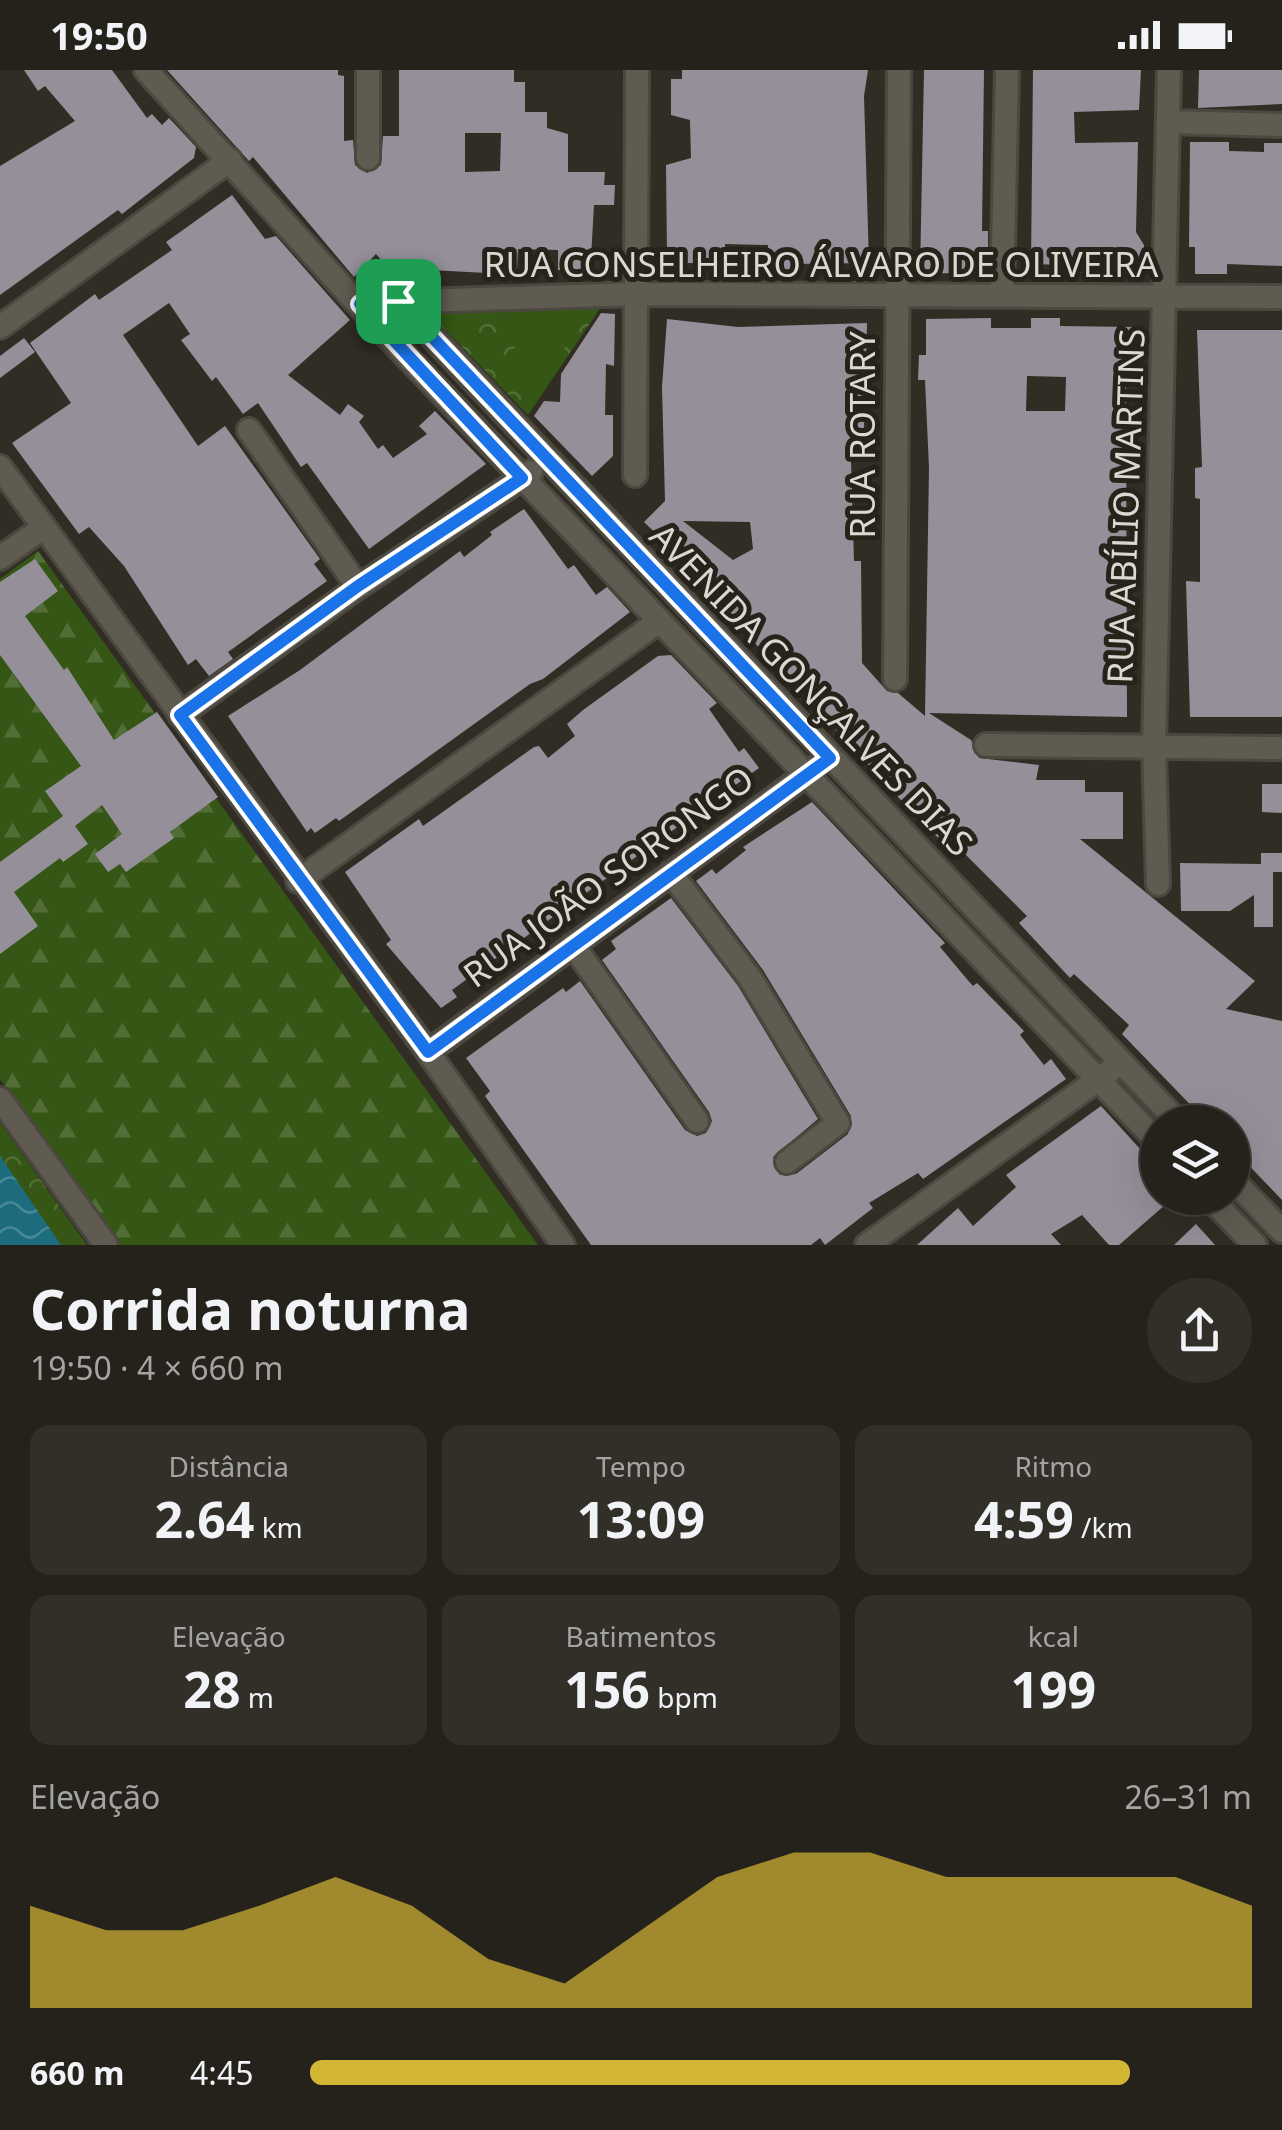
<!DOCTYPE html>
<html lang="pt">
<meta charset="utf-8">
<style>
body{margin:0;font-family:"Noto Sans",sans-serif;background:#312f28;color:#f1f3f6;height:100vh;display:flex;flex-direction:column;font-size:38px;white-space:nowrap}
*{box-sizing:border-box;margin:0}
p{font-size:32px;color:#a3a4a3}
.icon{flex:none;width:55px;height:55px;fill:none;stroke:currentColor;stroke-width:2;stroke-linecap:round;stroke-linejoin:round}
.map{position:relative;height:1175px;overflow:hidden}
.drawer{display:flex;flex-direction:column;background:#25221b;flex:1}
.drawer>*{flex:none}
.fabs{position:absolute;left:1140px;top:1035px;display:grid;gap:20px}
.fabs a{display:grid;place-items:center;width:110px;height:110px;border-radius:50%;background:#25221b;box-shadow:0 10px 40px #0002,0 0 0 2px #423f3a;font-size:50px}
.pin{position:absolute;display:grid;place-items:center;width:85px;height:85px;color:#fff;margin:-42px;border-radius:20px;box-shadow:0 5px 15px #0006}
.round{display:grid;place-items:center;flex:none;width:105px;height:105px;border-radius:52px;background:#312f28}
.overview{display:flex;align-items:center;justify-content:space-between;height:170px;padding:0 30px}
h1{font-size:55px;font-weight:700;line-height:75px}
.figures{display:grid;grid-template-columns:repeat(3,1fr);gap:15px;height:170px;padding:10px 30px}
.figures div{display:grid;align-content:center;border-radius:20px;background:#312f28;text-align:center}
.figures b{font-size:50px;font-weight:700}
.figures small{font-size:28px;font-weight:400}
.figures p{font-size:28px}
.chart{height:280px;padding:20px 30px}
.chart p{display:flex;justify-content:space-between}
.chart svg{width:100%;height:180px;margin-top:10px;fill:#d4b635;opacity:.7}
ul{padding:0 30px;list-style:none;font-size:32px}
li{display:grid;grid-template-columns:160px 120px 1fr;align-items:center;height:75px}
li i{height:25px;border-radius:12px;background:#d4b635}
.status{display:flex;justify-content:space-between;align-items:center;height:70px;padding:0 50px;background:#25221b;direction:ltr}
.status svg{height:28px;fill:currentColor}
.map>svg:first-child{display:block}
.forest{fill:url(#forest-firs)}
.park{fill:url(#park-crowns)}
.pitch{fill:#355615}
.water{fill:url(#water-waves)}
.building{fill:#958f9a;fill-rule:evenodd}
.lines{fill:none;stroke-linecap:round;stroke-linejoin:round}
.minor-casing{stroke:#4b4840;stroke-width:28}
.minor{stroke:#605b51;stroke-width:22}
.route-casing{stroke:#fff;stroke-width:20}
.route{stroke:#1a73e8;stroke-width:12}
.labels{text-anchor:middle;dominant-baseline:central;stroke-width:10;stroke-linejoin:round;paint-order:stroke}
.street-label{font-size:35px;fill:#dbd8d3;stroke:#27231a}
</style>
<div class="status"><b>19:50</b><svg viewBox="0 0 49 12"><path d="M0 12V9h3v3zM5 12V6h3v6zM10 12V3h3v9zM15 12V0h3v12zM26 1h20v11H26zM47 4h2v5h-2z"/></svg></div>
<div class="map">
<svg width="1282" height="1175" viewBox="0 0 1282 1175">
<defs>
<pattern id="forest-firs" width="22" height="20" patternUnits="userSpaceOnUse" patternTransform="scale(2.5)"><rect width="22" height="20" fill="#355615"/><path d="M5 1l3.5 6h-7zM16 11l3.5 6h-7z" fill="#526e36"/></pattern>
<pattern id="park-crowns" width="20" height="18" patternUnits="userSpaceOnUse" patternTransform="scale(2.5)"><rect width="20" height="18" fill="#355615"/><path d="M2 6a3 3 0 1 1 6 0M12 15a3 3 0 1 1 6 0" fill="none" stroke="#526e36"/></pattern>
<pattern id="water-waves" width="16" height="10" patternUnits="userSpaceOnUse" patternTransform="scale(2.5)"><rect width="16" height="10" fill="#1d6c7e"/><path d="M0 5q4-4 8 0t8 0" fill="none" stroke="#488795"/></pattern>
</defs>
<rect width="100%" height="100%" fill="#312d24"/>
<path class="forest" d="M38 481 538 1175H120L0 1009V509Z"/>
<path class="park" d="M436 236 601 237 528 345 432 246Z
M0 1053 87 1175H0Z"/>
<path class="pitch" d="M538 243 572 266 533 326 498 304Z"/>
<path class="water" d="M0 1086 61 1175H0Z"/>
<path class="building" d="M24 0H112L147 48 152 44 162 55 169 48 196 77 194 88 122 144 118 140 0 225V96L75 51 45 16 38 21Z
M167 0H338V5L344 6V71L353 70 355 95 367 103 381 95 383 66H399V0H514V12H525V42H547V58L568 64V102H605L604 115H615L614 135H594L591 188H586L585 200H558V180L518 179 517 199H506V204L411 199 406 204 390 200 376 184 354 207 253 87 249 91ZM465 63H501L500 101 465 102Z
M682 0H868L864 26 869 193 793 194V201L769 200 768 175 725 174V193H674V186H667L666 95 691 88 690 50 671 45V9H682Z
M924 0H984L982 161H988V202L920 204Z
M1033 0H1141L1139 40 1074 42 1075 73 1138 72 1136 162 1144 175V204L1066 203V195L1031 194Z
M1199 0H1282V34L1198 38Z
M1190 72H1229V81L1264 82V73H1282V196L1227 194V204H1195V177H1189Z
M232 125 265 169 276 166 350 250 288 305 340 345 348 334 364 346 359 352 378 379 383 375 393 388 427 364 419 356 435 341 486 394 369 479 307 393 301 397 258 333 243 344 216 307 212 311 181 270 190 264 169 233 123 265 198 376 225 356 320 489 314 494 327 511 228 582 233 589 209 606 196 589 188 595 124 496 89 457 79 464 12 373 71 333 30 273 95 224 99 230 172 180 166 172Z
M601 243 615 244 614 296 606 294 605 345H613V386L592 406 534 346 544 331 560 332 561 304Z
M991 248V258H1031V248H1060V256L1134 257 1133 316H1126L1127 647 929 643 971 670 979 688 1039 695 1036 710H1085V722H1123V769H1080L1255 911 1226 939 1282 951V1130L1232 1078V1052H1207L1122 964 1129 955 1074 904 1070 908 1019 853 1027 846 960 779 955 785 900 729 824 647 827 644 723 542 729 534 644 452 665 431 662 317 667 249 738 257 867 253 863 391H851L854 491H861L862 593 887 621 898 623 925 646 929 398 925 310H918L919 285H926V249ZM1027 306 1066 307 1065 341H1026ZM683 451 750 452 753 479 733 490Z
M1197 260H1282V647H1190L1186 511 1200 512V429L1195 428V398L1202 397Z
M24 268 35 282 0 308V286Z
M524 439 568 499 574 495 596 525 607 517 630 542 543 609 530 614 339 751 336 748 315 763 311 758 307 762 228 646 300 600 460 481 464 487 492 465 490 462Z
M35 489 58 521 25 546 64 600 67 597 114 670 157 642 218 727 170 762 174 768 126 802 120 794 108 802 95 784 122 764 102 735 75 756 88 774 63 792 60 788 14 822 38 856 0 884V792L63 746 45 721 81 696 0 585V512Z
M671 585 717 633 709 639 739 682 744 678 759 698 452 920 457 927 441 938 386 874 391 870 345 802 419 749 423 756 534 677 539 676 548 688 575 666 567 654 583 640 658 586Z
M1262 714H1282V743L1262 742Z
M812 732 945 873 940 877 966 908 973 916 977 913 1024 961 1020 965 1044 995 1051 989 1066 1009 923 1109 918 1103 869 1133 873 1138 825 1175 820 1168 811 1175H591L485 1026 490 1021 466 988 563 918 566 922 580 911 685 1060 697 1066 706 1063 712 1051 709 1042 602 890 616 879 611 871 671 828 738 916 818 1049 773 1087 780 1105 796 1104 848 1064 851 1046 763 900 696 811 712 799 716 804 746 780 743 777Z
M1261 783H1282V802H1273V857H1254V825L1230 841H1181L1180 793 1261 794Z
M1101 1036 1141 1080 1158 1087V1128H1173L1119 1175H1109L1082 1145 1051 1164 1061 1175H917L958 1138 973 1156 1016 1117 1006 1105Z
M1196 1154 1215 1175H1174Z"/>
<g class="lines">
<defs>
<path id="minor" d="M146 0 386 265 1158 1072
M1168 52 1282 55
M368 88V0
M1002 226 1007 0
M398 231 1178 1052
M391 232 635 224 1282 227
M0 257 230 90
M249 360 358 517
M0 397 428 982 563 1175
M635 405 637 0
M0 488 43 458
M895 609 899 0
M180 645 358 517 531 402
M986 675 1282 678
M671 803 750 908 838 1053 787 1092
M298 811 658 552
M1158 814 1154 678 1169 0
M573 875 697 1051
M428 982 815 698
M0 1029 106 1175
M1232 1109 1282 1161
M1210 1128 1255 1175
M867 1175 1110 1001"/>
</defs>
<use href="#minor" class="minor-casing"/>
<use href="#minor" class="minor"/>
</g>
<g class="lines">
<defs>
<path id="route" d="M398 231 830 688 428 982 180 645 358 516 522 408 360 234Z"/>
</defs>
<use href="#route" class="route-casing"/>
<use href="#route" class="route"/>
</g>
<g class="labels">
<g class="street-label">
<text x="821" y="193">RUA CONSELHEIRO ÁLVARO DE OLIVEIRA</text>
<text transform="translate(861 365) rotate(-90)">RUA ROTARY</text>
<text transform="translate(1125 436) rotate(-88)">RUA ABÍLIO MARTINS</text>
<text transform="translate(812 619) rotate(46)">AVENIDA GONÇALVES DIAS</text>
<text transform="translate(608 806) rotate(-36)">RUA JOÃO SORONGO</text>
</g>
</g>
</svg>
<div class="fabs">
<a><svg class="icon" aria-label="layers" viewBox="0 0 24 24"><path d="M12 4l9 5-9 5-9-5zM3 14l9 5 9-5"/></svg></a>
</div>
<div class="pin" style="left:398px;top:231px;background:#1e9e55"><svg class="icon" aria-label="arrive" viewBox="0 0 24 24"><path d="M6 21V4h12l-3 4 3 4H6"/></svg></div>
</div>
<section class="drawer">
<div class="overview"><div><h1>Corrida noturna</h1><p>19:50 · 4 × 660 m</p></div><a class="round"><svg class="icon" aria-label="share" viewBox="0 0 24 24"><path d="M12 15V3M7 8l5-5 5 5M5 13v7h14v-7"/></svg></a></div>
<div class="figures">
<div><p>Distância</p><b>2.64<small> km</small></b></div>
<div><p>Tempo</p><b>13:09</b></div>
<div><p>Ritmo</p><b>4:59<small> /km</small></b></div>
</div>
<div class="figures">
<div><p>Elevação</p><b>28<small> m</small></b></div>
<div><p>Batimentos</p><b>156<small> bpm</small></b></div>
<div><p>kcal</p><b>199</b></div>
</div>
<div class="chart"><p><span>Elevação</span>26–31 m</p>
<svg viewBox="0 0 160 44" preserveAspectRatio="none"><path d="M0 44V19L10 25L20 25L30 19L40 12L50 19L60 32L70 38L80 25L90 12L100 6L110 6L120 12L130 12L140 12L150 12L160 19V44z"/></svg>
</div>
<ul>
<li><b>660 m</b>4:45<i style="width:87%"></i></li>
</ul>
</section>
